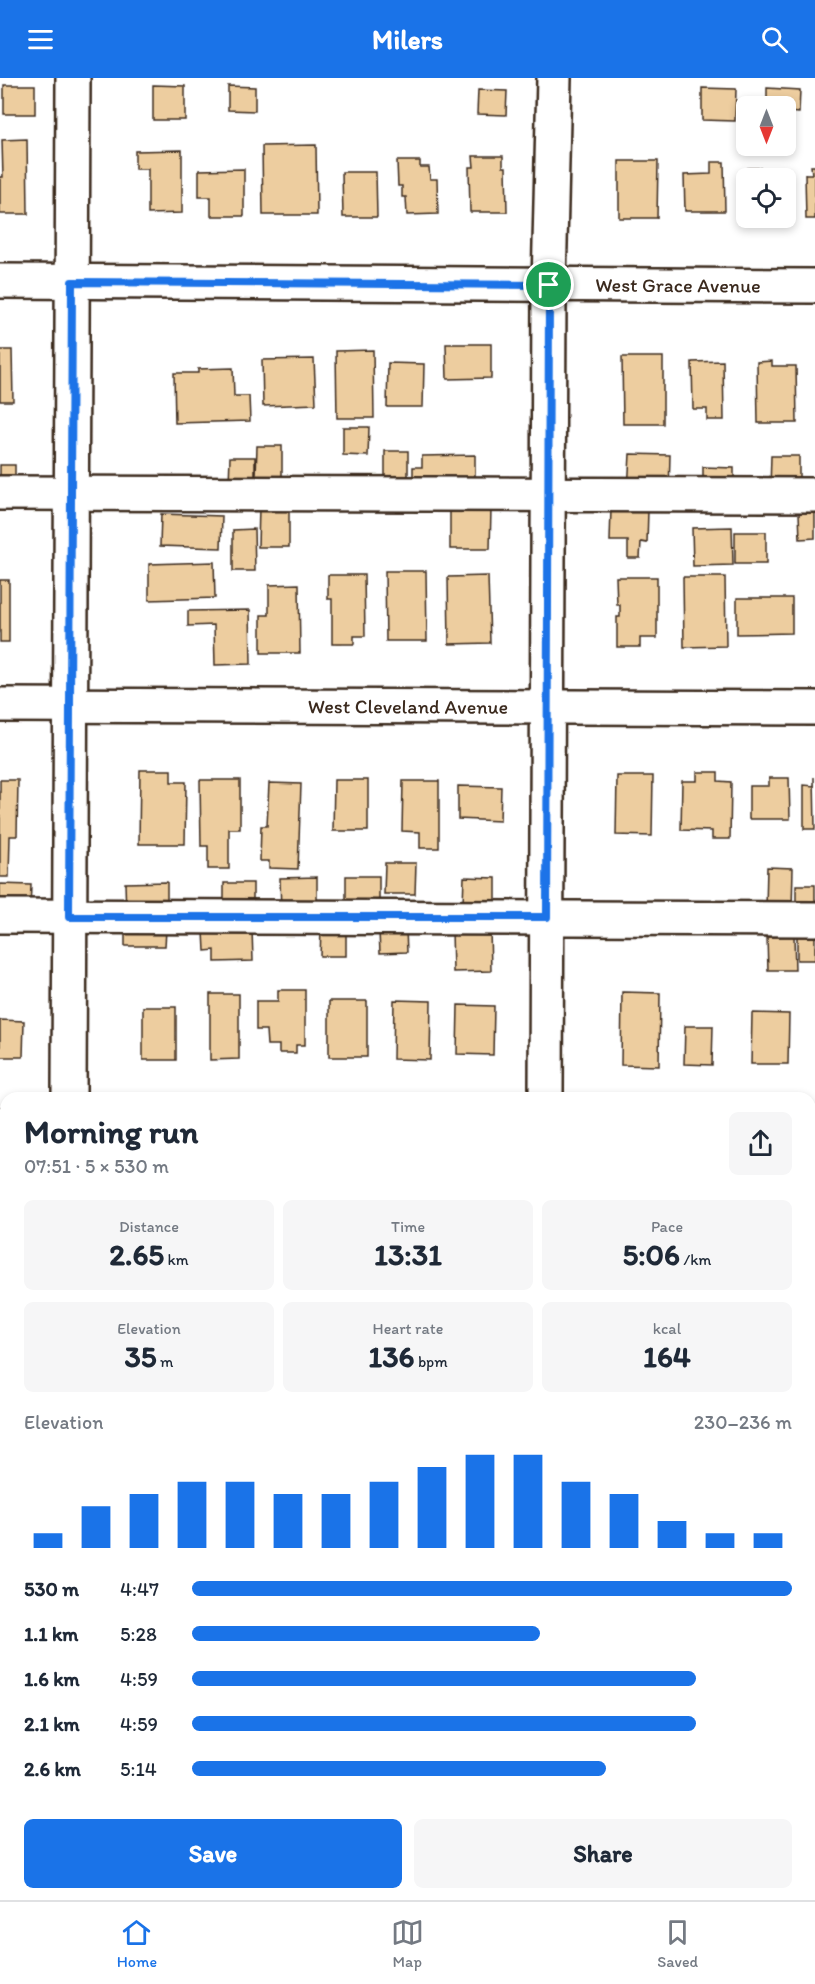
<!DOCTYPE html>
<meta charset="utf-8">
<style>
body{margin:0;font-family:Itim,sans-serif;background:#f6f6f7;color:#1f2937;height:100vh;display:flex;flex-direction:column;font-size:22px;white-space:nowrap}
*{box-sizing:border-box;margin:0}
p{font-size:20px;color:#747a83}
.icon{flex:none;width:33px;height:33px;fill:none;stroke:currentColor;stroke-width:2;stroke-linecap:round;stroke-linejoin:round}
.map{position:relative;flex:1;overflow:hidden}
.side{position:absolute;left:0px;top:1014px;width:816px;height:808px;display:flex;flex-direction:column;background:#fff;border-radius:18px 18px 0 0;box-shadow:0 3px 9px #0003}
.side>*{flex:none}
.needle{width:39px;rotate:180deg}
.fabs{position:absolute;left:736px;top:18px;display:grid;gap:12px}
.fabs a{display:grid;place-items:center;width:60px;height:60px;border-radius:9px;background:#fff;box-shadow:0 3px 9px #0003;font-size:30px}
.pin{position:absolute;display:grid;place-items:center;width:51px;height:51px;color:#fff;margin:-26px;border:3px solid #fff;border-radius:50%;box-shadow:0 2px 6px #0007}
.round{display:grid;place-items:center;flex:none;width:63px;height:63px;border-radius:9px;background:#f6f6f7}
.head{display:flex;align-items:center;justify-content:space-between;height:102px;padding:0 24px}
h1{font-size:33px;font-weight:700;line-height:45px}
.metrics{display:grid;grid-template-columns:repeat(3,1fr);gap:9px;height:102px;padding:6px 24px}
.metrics div{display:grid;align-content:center;border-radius:9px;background:#f6f6f7;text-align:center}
.metrics b{font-size:30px;font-weight:700}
.metrics small{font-size:16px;font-weight:400}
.metrics p{font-size:16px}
.chart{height:168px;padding:12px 24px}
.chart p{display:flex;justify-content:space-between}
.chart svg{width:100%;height:108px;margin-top:6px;stroke:#1a73e8;stroke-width:6}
.button{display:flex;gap:12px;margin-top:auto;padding:12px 24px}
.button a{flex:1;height:69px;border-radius:9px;background:#1a73e8;color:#fff;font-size:24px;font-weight:700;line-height:69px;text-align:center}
.button a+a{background:#f6f6f7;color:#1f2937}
ul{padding:0 24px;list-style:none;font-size:20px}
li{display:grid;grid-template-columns:96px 72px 1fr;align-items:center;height:45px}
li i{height:15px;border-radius:8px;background:#1a73e8}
header{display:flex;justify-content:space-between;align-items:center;height:78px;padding:0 24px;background:#1a73e8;color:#fff;font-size:27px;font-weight:700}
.dock{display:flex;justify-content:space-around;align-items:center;height:84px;border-top:2px solid #e0e1e3;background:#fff;font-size:16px;color:#747a83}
.dock a{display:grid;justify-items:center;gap:3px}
.dock .on{color:#1a73e8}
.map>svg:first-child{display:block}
.building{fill:#edcd9f;stroke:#3b2a1e;stroke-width:1.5}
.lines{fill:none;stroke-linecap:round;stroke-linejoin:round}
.minor-casing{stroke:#3b2a1e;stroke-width:38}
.minor{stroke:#fff;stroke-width:33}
.route-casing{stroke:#fff;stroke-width:12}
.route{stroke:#1a73e8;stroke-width:8}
.labels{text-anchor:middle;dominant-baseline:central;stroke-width:6;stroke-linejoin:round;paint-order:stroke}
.street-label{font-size:20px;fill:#3b2a1e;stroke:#fff}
</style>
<header><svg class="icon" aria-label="menu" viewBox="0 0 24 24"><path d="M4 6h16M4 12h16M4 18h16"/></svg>Milers<svg class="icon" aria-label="search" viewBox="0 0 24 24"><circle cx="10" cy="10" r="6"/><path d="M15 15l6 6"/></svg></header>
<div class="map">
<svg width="815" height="1822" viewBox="0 0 815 1822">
<rect width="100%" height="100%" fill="#fff"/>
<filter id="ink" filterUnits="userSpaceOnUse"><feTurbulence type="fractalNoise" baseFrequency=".0167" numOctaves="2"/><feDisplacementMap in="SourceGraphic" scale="12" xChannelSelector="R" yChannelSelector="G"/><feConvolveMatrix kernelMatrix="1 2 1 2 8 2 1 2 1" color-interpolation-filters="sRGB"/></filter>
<g filter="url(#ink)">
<path class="building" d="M4 7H35V36H4Z
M153 7 185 8V42H153Z
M228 8 255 9V33L228 32Z
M702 10 736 11 735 43 702 42Z
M767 10 800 12 799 35 786 34V28H767Z
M478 12 507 13 506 37 477 36Z
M27 61 28 136H0V99H3L2 62Z
M316 67 317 137H263L262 68Z
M182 72V135L148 136V91H135V73Z
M473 78H503V89H506L507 134H470L469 89H474Z
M397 83H420V89H429L430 101H437L438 136 407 137 406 119H402V108H398Z
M619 83H658L657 140H619Z
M711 84H724L725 133H685L684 97 711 96Z
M811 88H815V141H806L805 96H812Z
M748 90H788V134H786V100H748Z
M244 91V138H211V119H199V92Z
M342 94H376L377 139H343Z
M446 266H491V300L447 301Z
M0 272H12L13 323H0Z
M373 272 374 340H337L336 273Z
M622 279H663V346H623Z
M314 281 316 326 263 328 262 282Z
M723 283 724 342H707V331H693L692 284Z
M772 283V288H796L797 345H758L757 284Z
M388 285 424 286 423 329H387Z
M233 290 234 318H249L250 343 175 345 174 295H198V291Z
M343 349H369L368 378 343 377Z
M257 368H282V398H256Z
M385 373H408V399H385Z
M630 376 670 377 669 414 628 413Z
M475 377V411L413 406V389H422V378Z
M771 378H799V412L770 411Z
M230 379H255V407L229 406Z
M0 387H15V410L0 409Z
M703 389 734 390V412H703Z
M259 429 289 430V469H258Z
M450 431H491L490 471H450Z
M611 431 648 432 647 465 641 464 640 480H628V463H610Z
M815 434V460L800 461 799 435Z
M161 436 222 438 221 470 160 468Z
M732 449 733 487 693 488 692 450Z
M254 451 255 493H233V452Z
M735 454H766V486H735Z
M214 484 215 520 149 522V486Z
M385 493H426L427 563H386Z
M328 497H364L365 558H354V566H332V521H328Z
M488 498 490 565 449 566 448 499Z
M616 499H657V560H640V569H617V539H620V527H617Z
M683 499H725L726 568 684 569Z
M0 502H9V564H0Z
M299 506 300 575H261V537H269V507Z
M737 520H792V555L737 556Z
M250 532 251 586 215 587 214 547 188 548V533Z
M140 692H171V704H186L185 766H139Z
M697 694H718V703L731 704 730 761H712V753L681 752 682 703H697Z
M617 698H653L652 758 616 757Z
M814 699 815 751H804V707L814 708Z
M769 700H789L790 741H749V708H769Z
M0 702H18L17 758H10L9 799H0Z
M200 702H240V751H229V791H208V768H201Z
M334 702H368V753H333Z
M403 703H439V770H420V754L402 753Z
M269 705 301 706 298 791 269 790V783H260L261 748H267Z
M458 708 501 709 500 743 458 741Z
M385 785H416L415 816H384Z
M767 789 793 790 792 831H766Z
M346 798H379V831L346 830Z
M317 799V833L281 834 280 800Z
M464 799 496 800V826L463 825Z
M167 804V834L126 835 125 805Z
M224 805H253V834L224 835Z
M0 806 31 807 30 833 0 832Z
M796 807H815V832H796Z
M252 851 253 883 215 884V872L205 873 204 853Z
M490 851 491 893 453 894 452 852Z
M125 852H166L165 868H125Z
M321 852H346V878H320Z
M406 852 407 874 380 875 379 853Z
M797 854H815V882H797Z
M794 858 795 892H768L767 859Z
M278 912H305V967H296V975H279V967H267L266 952H256V923H278Z
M622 914 660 915 659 988 621 987Z
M210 916H239V981L210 982Z
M394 922 431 923 430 982 393 981Z
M329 923H367V979H329Z
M458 927 494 928 493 977 457 976Z
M143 929H176V982H143Z
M752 935 789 936 788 986H751Z
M0 942 24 943 23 979H0Z
M685 948H713L712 987 684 986Z
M810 1132H815V1243H810Z
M0 1341H6V1408H0Z
M811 1343H815V1406H810Z
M0 1539H6V1647L0 1646Z
M810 1551H815V1641H810Z
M810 1737H815V1822H793V1816H810Z
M630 1816H681V1822H630Z
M710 1816H739L738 1822H710Z"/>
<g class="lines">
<defs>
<g id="minor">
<path id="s1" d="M0 203 815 208"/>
<path d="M0 415 815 417"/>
<path id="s2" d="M0 627 815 630"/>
<path d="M0 838 815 841"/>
<path d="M69 1020 73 0"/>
<path d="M546 1020 549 207 554 0"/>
<path d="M0 1047H6"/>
<path d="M810 1056H815"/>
<path d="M0 1260H6"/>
<path d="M810 1263 815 1264"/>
<path d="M0 1471H6"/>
<path d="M810 1475H815"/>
<path d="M0 1693H6"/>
<path d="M810 1698H815"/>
<path d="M67 1822V1816"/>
<path d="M544 1822V1816"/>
</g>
</defs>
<use href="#minor" class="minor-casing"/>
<use href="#minor" class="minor"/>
</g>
</g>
<g class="lines" filter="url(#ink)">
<defs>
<path id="route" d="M72 204 549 207 547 839H69Z"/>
</defs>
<use href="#route" class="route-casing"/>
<use href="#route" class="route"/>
</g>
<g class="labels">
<g class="street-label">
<text stroke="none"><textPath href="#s1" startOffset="678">West Grace Avenue</textPath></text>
<text stroke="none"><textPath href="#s2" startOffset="408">West Cleveland Avenue</textPath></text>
</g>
</g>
</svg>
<div class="fabs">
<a><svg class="needle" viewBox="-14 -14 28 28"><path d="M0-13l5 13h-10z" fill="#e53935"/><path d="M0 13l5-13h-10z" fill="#747a83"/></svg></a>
<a><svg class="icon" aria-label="locate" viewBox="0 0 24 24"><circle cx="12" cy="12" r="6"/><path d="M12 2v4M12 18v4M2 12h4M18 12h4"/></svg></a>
</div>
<div class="pin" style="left:549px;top:207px;background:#1e9e55"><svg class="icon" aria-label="arrive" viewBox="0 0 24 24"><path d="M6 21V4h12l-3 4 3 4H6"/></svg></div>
<section class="side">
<div class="head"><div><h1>Morning run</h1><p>07:51 · 5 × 530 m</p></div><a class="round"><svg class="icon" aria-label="share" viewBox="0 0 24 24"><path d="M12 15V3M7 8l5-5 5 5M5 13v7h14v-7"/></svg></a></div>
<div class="metrics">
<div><p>Distance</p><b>2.65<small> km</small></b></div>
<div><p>Time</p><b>13:31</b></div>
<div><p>Pace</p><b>5:06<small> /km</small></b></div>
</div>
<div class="metrics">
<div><p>Elevation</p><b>35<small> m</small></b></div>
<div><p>Heart rate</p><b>136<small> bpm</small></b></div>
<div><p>kcal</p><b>164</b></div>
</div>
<div class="chart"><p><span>Elevation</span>230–236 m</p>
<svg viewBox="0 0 160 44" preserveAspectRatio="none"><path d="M5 44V38M15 44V27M25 44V22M35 44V17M45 44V17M55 44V22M65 44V22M75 44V17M85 44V11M95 44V6M105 44V6M115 44V17M125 44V22M135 44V33M145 44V38M155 44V38"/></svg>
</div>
<ul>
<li><b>530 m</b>4:47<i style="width:100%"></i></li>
<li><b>1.1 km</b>5:28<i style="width:58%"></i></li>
<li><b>1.6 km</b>4:59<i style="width:84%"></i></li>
<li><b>2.1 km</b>4:59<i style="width:84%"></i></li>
<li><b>2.6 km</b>5:14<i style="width:69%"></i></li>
</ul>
<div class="button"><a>Save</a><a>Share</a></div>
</section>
</div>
<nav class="dock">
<a class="on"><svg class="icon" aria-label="home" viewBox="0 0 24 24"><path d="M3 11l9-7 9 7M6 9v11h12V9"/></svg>Home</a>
<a><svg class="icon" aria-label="map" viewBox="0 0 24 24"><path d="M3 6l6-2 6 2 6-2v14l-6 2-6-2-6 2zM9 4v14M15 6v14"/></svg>Map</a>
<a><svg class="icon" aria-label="saved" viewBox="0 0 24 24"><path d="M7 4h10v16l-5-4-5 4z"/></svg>Saved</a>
</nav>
